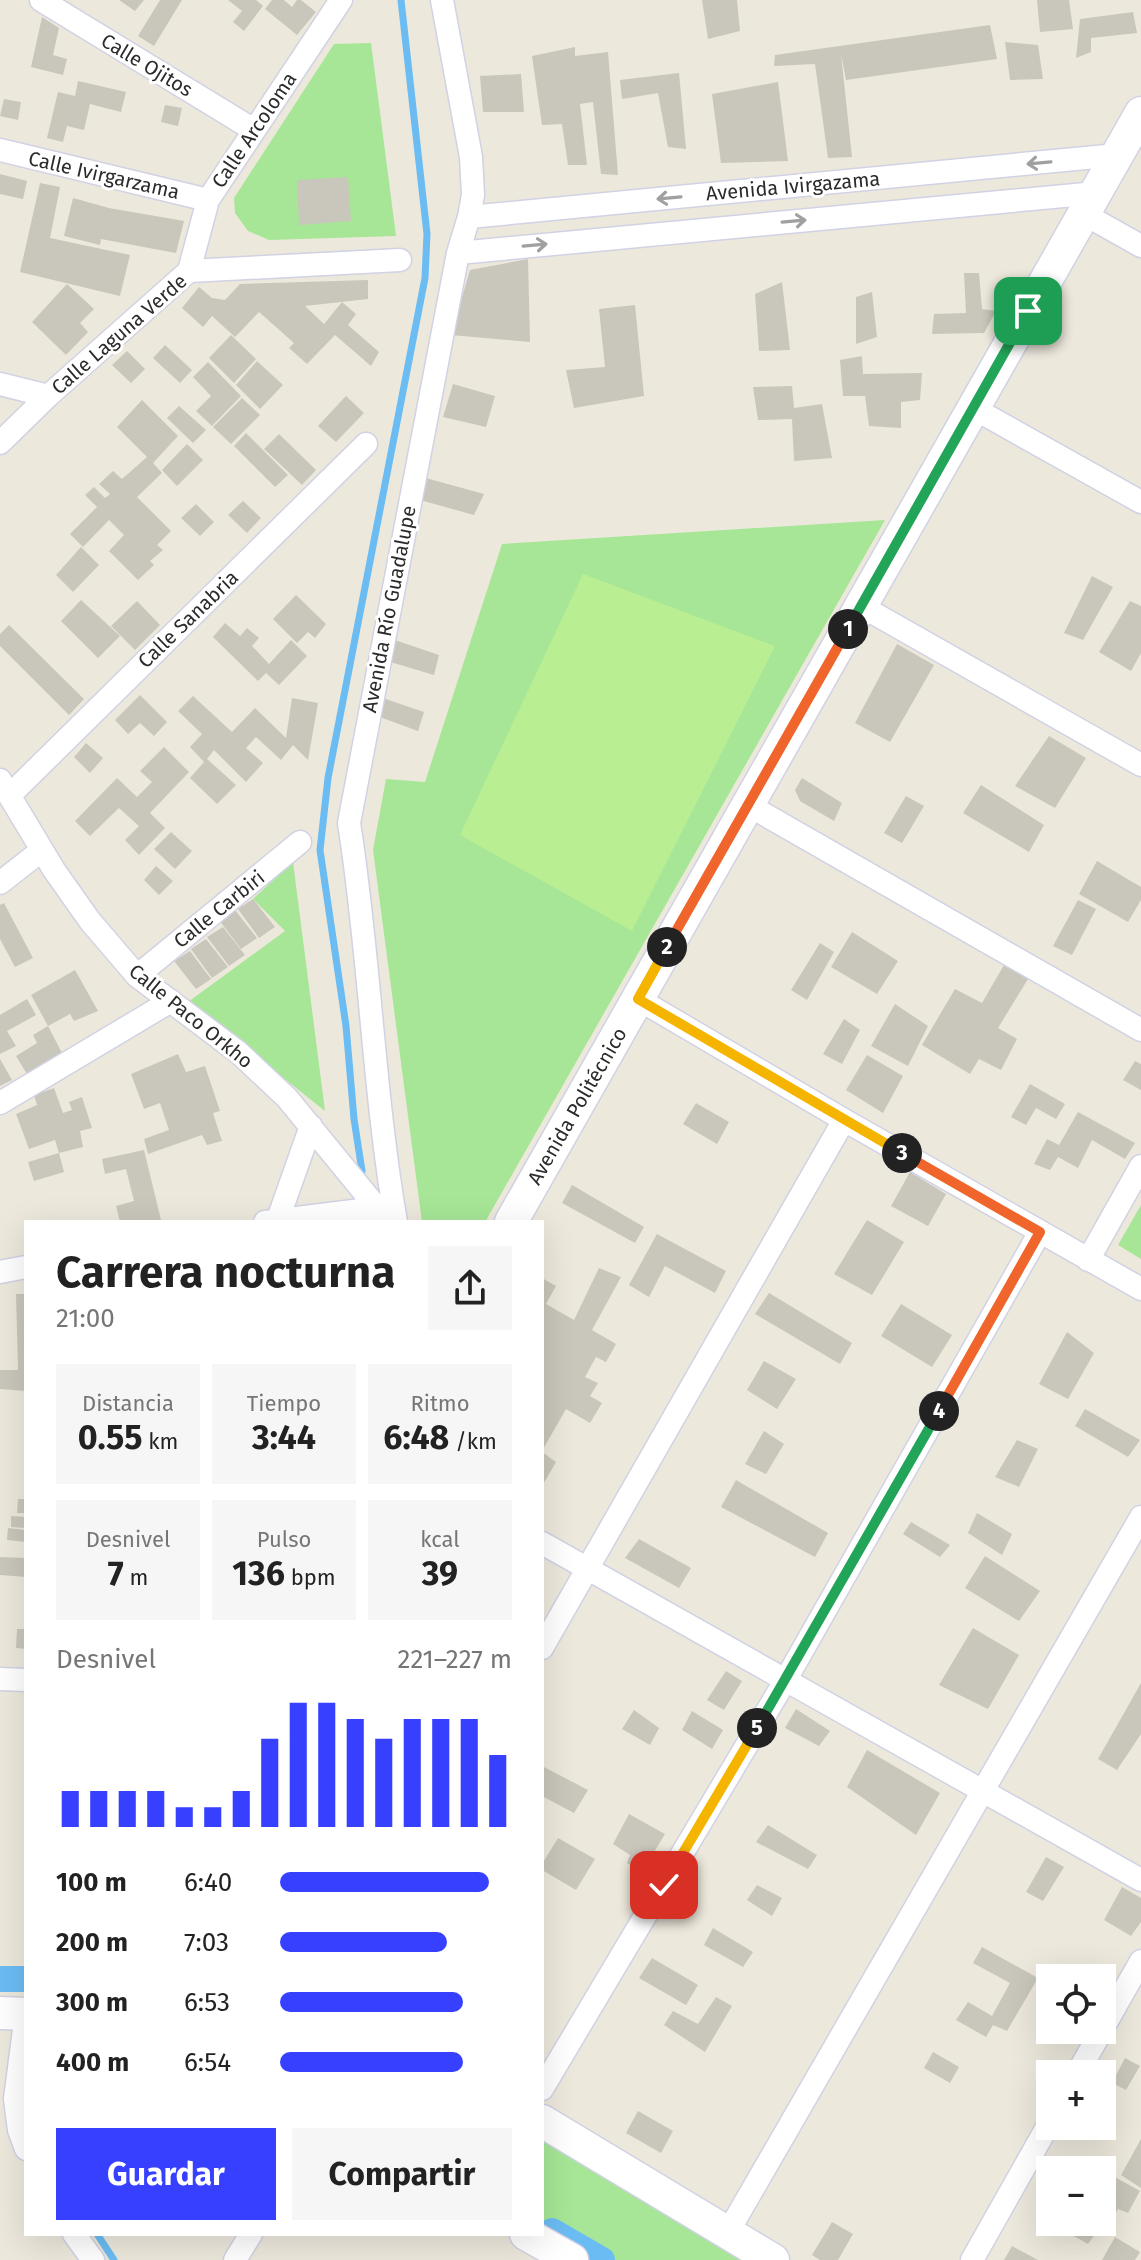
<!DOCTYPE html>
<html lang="es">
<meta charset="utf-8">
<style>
body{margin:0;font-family:"Fira Sans",sans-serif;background:#f6f6f6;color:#222;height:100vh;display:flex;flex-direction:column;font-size:30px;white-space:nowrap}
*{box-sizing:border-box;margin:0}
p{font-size:26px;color:#767676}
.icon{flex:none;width:44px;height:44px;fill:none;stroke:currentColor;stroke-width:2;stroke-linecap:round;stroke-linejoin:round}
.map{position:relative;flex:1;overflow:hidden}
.details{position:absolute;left:24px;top:1220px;width:520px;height:1016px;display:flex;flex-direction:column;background:#fff;border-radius:0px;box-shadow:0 8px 32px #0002}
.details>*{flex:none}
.fabs{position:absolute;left:1036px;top:1964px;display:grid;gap:16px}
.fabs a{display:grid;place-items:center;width:80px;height:80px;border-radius:0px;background:#fff;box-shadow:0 8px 32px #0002;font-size:40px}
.pin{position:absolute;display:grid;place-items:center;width:68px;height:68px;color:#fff;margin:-34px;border-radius:16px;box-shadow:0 4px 12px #0006}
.km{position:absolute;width:40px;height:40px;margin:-20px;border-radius:50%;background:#222;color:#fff;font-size:22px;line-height:40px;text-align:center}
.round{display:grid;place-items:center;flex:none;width:84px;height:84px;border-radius:0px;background:#f6f6f6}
.headline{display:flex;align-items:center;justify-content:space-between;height:136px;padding:0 32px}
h1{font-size:44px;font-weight:700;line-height:60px}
.metrics{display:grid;grid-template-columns:repeat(3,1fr);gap:12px;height:136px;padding:8px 32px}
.metrics div{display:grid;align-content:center;border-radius:0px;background:#f6f6f6;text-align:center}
.metrics b{font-size:34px;font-weight:700}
.metrics small{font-size:22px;font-weight:400}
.metrics p{font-size:22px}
.chart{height:224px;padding:16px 32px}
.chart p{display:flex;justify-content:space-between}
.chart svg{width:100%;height:144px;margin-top:8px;stroke:#3740ff;stroke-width:6}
.button{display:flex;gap:16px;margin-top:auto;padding:16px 32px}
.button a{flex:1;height:92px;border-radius:0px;background:#3740ff;color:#fff;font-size:32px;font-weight:700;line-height:92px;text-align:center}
.button a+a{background:#f6f6f6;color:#222}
ul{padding:0 32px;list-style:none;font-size:26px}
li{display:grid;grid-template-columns:128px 96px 1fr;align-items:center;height:60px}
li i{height:20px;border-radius:10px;background:#3740ff}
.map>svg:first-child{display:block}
.green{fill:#a6e696}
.pitch{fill:#baee92}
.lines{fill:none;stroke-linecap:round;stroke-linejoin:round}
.stream{stroke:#6bbcf3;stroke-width:7}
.canal{stroke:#6bbcf3;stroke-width:26}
.building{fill:#c9c6bb}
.street-casing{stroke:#d1d2e4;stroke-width:25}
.secondary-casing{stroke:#d1d2e4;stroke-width:35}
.street{stroke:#fff;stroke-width:22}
.secondary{stroke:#fff;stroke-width:32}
.oneway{stroke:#a0a0a0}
.split-1-casing{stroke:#fff;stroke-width:16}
.split-2-casing{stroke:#fff;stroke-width:16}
.split-3-casing{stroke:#fff;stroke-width:16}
.split-4-casing{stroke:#fff;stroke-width:16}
.split-5-casing{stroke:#fff;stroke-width:16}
.split-6-casing{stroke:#fff;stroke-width:16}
.split-1{stroke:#22a559;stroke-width:10}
.split-2{stroke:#f0652b;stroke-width:10}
.split-3{stroke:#f5b400;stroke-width:10}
.split-4{stroke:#f0652b;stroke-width:10}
.split-5{stroke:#22a559;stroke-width:10}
.split-6{stroke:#f5b400;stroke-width:10}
.labels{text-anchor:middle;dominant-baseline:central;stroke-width:6;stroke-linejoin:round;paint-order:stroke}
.street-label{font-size:20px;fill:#2b2b2b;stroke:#fff}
</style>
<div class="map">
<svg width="1141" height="2260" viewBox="0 0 1141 2260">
<rect width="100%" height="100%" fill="#ede8dc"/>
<path class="green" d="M371 43 396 236 269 240 248 231 235 213 234 198 334 44Z
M885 520 485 1222H422L373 850 386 779 425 782 502 544Z
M293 862 325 1111 188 1002 285 931 253 899Z
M1141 1205V1259L1118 1245Z
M542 2137 746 2260H586L542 2234Z"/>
<path class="pitch" d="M583 574 775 646 632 931 460 835Z"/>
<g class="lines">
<path class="stream" d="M362 1171 354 1119 346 1026 320 850 328 778 425 278 427 234 401 0
M97 2234 114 2260"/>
<path class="canal" d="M0 1979H26
M552 2231 602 2260"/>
</g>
<path class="building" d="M119 0H144L135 11Z
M160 0H182L154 46 138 36Z
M228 0H256L263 6 244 31 233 22 242 11Z
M272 0H284L292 7 297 0H301L316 12 297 35 265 9Z
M702 0H737L740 31 708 39Z
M1037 0H1069L1073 29 1040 32Z
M1133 12 1137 33 1091 38V52L1076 58 1080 19Z
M42 17 59 28 53 55 67 59 63 75 31 67Z
M990 25 997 59 846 80 841 54 852 157 828 158 815 64 774 66 775 55Z
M1005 42 1038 45 1043 79 1010 80Z
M575 47V56L608 52 618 175 601 174 593 102 580 104 587 165H568L562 124 542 125 532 56Z
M679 73 686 149 668 147 658 93 622 99 620 80Z
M521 74 524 112H483L480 76Z
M78 81 126 92 121 112 90 104 84 130 67 126 63 142 47 138 58 92 75 96Z
M778 82 788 161 721 163 712 94Z
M4 99 21 102 18 120 0 116Z
M165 105 182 108 178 126 161 122Z
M0 174 27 181 23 199 0 194Z
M348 177 351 221 299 225 297 180Z
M40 183 60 187 50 238 130 255 120 296 20 272Z
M73 198 109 208 184 221 176 253 101 239 100 245 64 236Z
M528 259 530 342 451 335 470 270Z
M964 273H979L982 309 996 311 984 333 932 334 934 314 966 313Z
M368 280V299L305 306 324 324 342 302 356 314 348 325 379 352 371 366 335 335 307 364 289 348 294 343 259 312 235 337 212 316 203 327 182 308 199 287 212 298 225 300 240 284Z
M782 282 790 350 759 351 755 294Z
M67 284 94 309 80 323 88 332 66 355 32 322Z
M872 292 877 337 856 344V297Z
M635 305 644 396 574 408 566 370 605 367 599 309Z
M231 335 256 359 234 383 209 358Z
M165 345 192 370 180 383 153 358Z
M127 351 145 369 131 383 112 365Z
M862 356 863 374 922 373 920 400 901 402V428L869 426 865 396H843L840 360Z
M257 361 283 385 260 409 236 385Z
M208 362 241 396 212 426 196 411 211 396 193 377Z
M453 384 495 396 486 427 443 417Z
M792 386 794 408 822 404 832 458 794 461 792 419 758 420 753 387Z
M346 396 364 413 336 442 318 426Z
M242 398 260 415 231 444 213 427Z
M142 400 178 436 153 463 162 473 137 497 171 531 157 545 163 550 150 561 154 565 138 580 109 551 124 535 109 520 83 547 70 534 97 507 85 495 94 487 105 498 110 494 99 484 113 471 122 479 147 457 117 427Z
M179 406 206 430 193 443 167 418Z
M246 433 288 475 275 487 234 446Z
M279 434 316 470 302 485 264 449Z
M187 444 203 460 177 486 162 470Z
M422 477 484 494 474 515 420 500Z
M243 501 261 518 247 533 228 515Z
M196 504 214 522 200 536 181 518Z
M81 547 99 565 73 592 56 575Z
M1092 576 1113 587 1083 640 1064 633Z
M296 595 326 624 315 638 308 632 297 643 273 619Z
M81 600 120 636 98 658 61 621Z
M137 601 160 625 135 650 111 626Z
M1130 601 1141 606V653L1131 671 1099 652Z
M225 623 240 636 247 628 259 638 252 646 269 664 291 640 307 656 279 685 266 673 258 681 213 637Z
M9 625 84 699 69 715 0 646V634Z
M380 635 439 655 434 675 377 658Z
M897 644 934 665 890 742 855 723Z
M371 694 424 712 418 731 366 712Z
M140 695 167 722 154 736 140 723 128 734 115 720Z
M193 696 232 732 255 708 286 738 292 698 318 703 308 760 293 745 281 760 256 737 246 748 263 763 246 782 214 750 207 759 236 785 217 804 190 778 204 762 190 747 202 734 178 711Z
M1049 736 1086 758 1055 808 1015 786Z
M86 743 103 758 90 773 74 757Z
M164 747 189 772 150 813 165 828 139 855 125 840 139 826 119 808 90 836 75 821 117 778 137 797 152 782 140 771Z
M802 778 842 803 834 821 800 801 795 790Z
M981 785 1044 825 1029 852 963 813Z
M906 796 924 806 902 843 884 833Z
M171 832 192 851 175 869 154 849Z
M1097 861 1141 887V900L1128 922 1079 894Z
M156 866 173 881 159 895 144 880Z
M253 899 275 927 259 938 238 909Z
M1078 900 1096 909 1072 955 1053 946Z
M4 903 33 958 15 967 0 939V905Z
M235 910 257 938 241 949 219 920Z
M223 927 245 955 229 966 207 937Z
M852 932 898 961 877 994 831 967Z
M206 939 228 967 212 978 191 949Z
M820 943 834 952 807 1000 791 990Z
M190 951 211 979 196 989 174 961Z
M1004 965 1028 979 998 1028 1017 1039 1001 1070 979 1059 970 1074 922 1045 955 989 982 1003Z
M75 970 98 1011 74 1021 70 1014 48 1026 31 995Z
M27 999 36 1015 7 1031 16 1046 0 1054V1015Z
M895 1004 928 1026 908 1066 871 1046Z
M844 1019 860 1030 842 1064 823 1054Z
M48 1026 62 1053 27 1074 16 1056 37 1043 33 1035Z
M178 1054 186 1072 205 1066 220 1111 213 1113 222 1141 207 1145 202 1135 148 1154 144 1139 169 1130 160 1103 144 1109 131 1074Z
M867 1055 903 1076 883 1113 846 1090Z
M0 1059 12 1080 0 1086Z
M1135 1061 1141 1064V1090L1123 1080Z
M1030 1084 1065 1104 1056 1119 1036 1108 1026 1125 1011 1117Z
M54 1088 63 1113 72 1110 69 1102 82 1097 92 1128 80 1131 83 1147 59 1153 55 1140 29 1149 16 1114 37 1105 34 1095Z
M696 1103 729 1122 717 1144 683 1124Z
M1078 1112 1135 1143 1125 1159 1092 1140 1078 1168 1058 1157 1050 1170 1034 1164 1047 1139 1059 1145Z
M144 1150 161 1220 120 1222 116 1206 134 1201 126 1169 105 1174 102 1159Z
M59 1153 64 1172 34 1181 28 1162Z
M910 1172 946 1194 928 1226 891 1206Z
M572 1185 644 1227 635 1243 562 1203Z
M867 1220 904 1242 872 1295 834 1274Z
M657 1234 726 1271 715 1293 665 1266 649 1297 629 1285Z
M599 1268 621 1277 592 1330 616 1344 606 1362 596 1357 585 1377 598 1383 590 1396 602 1403 590 1423 566 1409 542 1451V1278L556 1286 546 1304 574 1320Z
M769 1293 852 1343 840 1364 755 1314Z
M16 1294H26V1391L0 1389V1370H18Z
M901 1304 952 1335 932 1367 881 1336Z
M1067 1332 1094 1353 1068 1399 1039 1384Z
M764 1361 796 1379 777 1409 747 1390Z
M1085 1409 1140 1440 1128 1457 1075 1426Z
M764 1431 784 1444 766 1474 745 1464Z
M1017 1440 1038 1449 1019 1487 995 1477Z
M542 1452 556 1462 542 1486Z
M736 1480 828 1533 815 1557 721 1507Z
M18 1499H26V1513H17Z
M977 1513 1012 1534 1002 1555 968 1533Z
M11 1516 26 1517V1528L11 1527Z
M911 1522 950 1545 940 1557 903 1534Z
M8 1528 26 1530V1542L7 1540Z
M639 1539 691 1568 679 1588 625 1558Z
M985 1556 1040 1591 1019 1621 965 1588Z
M0 1557 26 1558V1577L0 1575Z
M973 1628 1019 1655 988 1709 939 1685Z
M17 1629H26V1649L16 1648Z
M726 1671 742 1681 724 1710 707 1700Z
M1141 1683V1734L1117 1770 1098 1759Z
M796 1709 830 1731 819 1746 785 1728Z
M634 1710 659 1728 650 1745 622 1729Z
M692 1711 723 1730 712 1749 682 1730Z
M867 1750 940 1793 916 1835 847 1787Z
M542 1766 588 1790 574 1813 542 1796Z
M629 1814 665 1834 642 1872 627 1863 630 1855 613 1844Z
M768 1825 817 1855 808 1869 756 1842Z
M558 1838 595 1859 576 1890 542 1870V1864Z
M1046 1857 1064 1867 1043 1901 1026 1892Z
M757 1885 782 1898 772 1916 747 1900Z
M1122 1887 1141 1898V1922L1131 1936 1104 1920Z
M713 1928 753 1952 743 1967 704 1945Z
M982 1947 1038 1978 1007 2031 993 2025 986 2037 956 2020 968 2002 992 2016 1010 1983 973 1963Z
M652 1958 698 1985 686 2005 639 1978Z
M716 1997 732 2006 705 2052 664 2025 673 2011 698 2024Z
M933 2052 959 2067 950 2083 924 2068Z
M1125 2058 1140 2066 1126 2090 1112 2083Z
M638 2111 673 2131 661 2153 626 2133Z
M1141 2139V2188L1121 2175Z
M1095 2166 1140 2191 1128 2213 1118 2209 1111 2221 1102 2215V2170H1093Z
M1046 2199 1050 2202V2222H1087L1099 2229 1088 2244 1036 2215Z
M832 2222 853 2234 838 2260H820L812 2255Z
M1115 2237 1140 2252 1135 2260H1102Z
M1012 2246 1038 2260H1004Z"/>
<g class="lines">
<defs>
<path id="street" d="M41 0 254 130
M0 150 208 200
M1084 214 1141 246
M469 217 1117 155
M458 253 1096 193
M189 271 208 200 341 0
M0 384 48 396
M973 408 1141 502
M0 443 48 396 189 271 400 260
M861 606 1141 765
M0 780 54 870 90 921 137 976 238 1052 287 1098 377 1208 385 1222
M10 795 366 444
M748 805 1141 1030
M0 883 42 850
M137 976 300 842
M638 999 844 1120 1141 1289
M0 1103 171 1001
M265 1222 377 1208
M277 1222 311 1126
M396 1222C373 1090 370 955 349 823L458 253 469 217 473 195 471 157 442 0
M1088 1260 1141 1166
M0 1272 26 1267
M542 1543 1141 1880
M542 1648 844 1120
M0 1679 26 1680
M26 2014 15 2099 19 2130 26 2149
M1077 2074 1141 1961
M542 2089 785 1681 1040 1232
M728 2232 1141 1517
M74 2234 93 2260
M235 2260 251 2234
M972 2260 1050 2122"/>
<path id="secondary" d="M511 1222 1141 113
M0 2013 26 2014
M542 2121 773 2260
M526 2234 572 2260"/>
</defs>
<use href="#street" class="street-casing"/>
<use href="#secondary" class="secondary-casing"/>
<use href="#street" class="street"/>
<use href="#secondary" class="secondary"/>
</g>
<defs><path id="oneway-shaft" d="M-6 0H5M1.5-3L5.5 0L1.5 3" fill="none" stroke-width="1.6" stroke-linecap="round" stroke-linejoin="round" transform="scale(2)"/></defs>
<g class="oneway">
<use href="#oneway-shaft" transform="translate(1039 163) rotate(175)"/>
<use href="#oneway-shaft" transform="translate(669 198) rotate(175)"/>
<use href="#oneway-shaft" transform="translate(794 221) rotate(-5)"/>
<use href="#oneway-shaft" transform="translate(535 245) rotate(-5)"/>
</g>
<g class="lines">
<defs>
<path id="split-1" d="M848 629 1028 311"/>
<path id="split-2" d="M667 947 848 629"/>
<path id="split-3" d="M667 947 638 999 902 1153"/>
<path id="split-4" d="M902 1153 1040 1232 939 1411"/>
<path id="split-5" d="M757 1728 939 1411"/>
<path id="split-6" d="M664 1885 757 1728"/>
</defs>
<use href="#split-1" class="split-1-casing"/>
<use href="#split-2" class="split-2-casing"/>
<use href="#split-3" class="split-3-casing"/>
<use href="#split-4" class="split-4-casing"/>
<use href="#split-5" class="split-5-casing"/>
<use href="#split-6" class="split-6-casing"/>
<use href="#split-1" class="split-1"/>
<use href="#split-2" class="split-2"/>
<use href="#split-3" class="split-3"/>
<use href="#split-4" class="split-4"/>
<use href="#split-5" class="split-5"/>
<use href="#split-6" class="split-6"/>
</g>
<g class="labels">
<g class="street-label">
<text transform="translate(147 65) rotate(31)">Calle Ojitos</text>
<text transform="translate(254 130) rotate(-56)">Calle Arcoloma</text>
<text transform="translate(104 175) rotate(13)">Calle Ivirgarzama</text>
<text transform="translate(793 186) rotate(-5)">Avenida Ivirgazama</text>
<text transform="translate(119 334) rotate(-41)">Calle Laguna Verde</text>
<text transform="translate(389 609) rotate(-79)">Avenida Río Guadalupe</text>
<text transform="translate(188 619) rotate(-44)">Calle Sanabria</text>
<text transform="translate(219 909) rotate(-39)">Calle Carbiri</text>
<text transform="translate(191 1016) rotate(39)">Calle Paco Orkho</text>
<text transform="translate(577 1106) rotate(-60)">Avenida Politécnico</text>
</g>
</g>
</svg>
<div class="fabs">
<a><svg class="icon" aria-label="locate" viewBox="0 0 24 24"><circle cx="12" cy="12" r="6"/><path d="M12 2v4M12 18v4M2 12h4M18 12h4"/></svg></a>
<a>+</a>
<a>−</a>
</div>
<div class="pin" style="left:1028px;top:311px;background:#1e9e55"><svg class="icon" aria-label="arrive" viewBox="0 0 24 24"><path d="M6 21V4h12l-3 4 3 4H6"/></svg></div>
<div class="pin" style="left:664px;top:1885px;background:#d93025"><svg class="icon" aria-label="check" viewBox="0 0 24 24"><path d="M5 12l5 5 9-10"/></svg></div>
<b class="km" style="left:848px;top:629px">1</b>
<b class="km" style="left:667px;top:947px">2</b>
<b class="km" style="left:902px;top:1153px">3</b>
<b class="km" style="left:939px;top:1411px">4</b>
<b class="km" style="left:757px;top:1728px">5</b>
<section class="details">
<div class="headline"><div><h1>Carrera nocturna</h1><p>21:00</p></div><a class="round"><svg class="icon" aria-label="share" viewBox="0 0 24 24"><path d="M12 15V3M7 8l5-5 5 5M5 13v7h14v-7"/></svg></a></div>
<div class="metrics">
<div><p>Distancia</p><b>0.55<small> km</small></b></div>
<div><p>Tiempo</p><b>3:44</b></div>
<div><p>Ritmo</p><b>6:48<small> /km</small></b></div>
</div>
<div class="metrics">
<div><p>Desnivel</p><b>7<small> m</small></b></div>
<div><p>Pulso</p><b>136<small> bpm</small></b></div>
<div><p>kcal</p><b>39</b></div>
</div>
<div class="chart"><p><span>Desnivel</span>221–227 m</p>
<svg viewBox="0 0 160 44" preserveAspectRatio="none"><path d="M5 44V33M15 44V33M25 44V33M35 44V33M45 44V38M55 44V38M65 44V33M75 44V17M85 44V6M95 44V6M105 44V11M115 44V17M125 44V11M135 44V11M145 44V11M155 44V22"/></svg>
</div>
<ul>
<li><b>100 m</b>6:40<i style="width:90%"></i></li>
<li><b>200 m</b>7:03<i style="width:72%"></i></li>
<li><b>300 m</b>6:53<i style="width:79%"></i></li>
<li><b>400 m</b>6:54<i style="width:79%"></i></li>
</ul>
<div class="button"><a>Guardar</a><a>Compartir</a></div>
</section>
</div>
